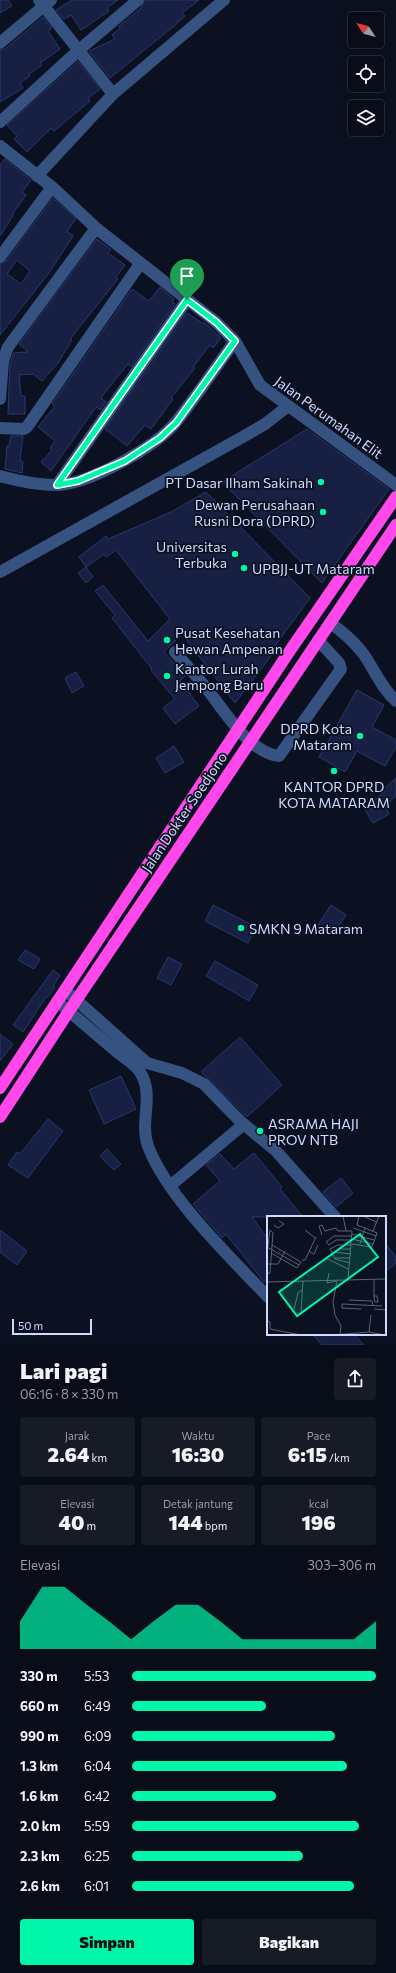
<!DOCTYPE html>
<html lang="id">
<meta charset="utf-8">
<style>
body{margin:0;font-family:Commissioner,sans-serif;background:#171b26;color:#f1f3f6;height:100vh;display:flex;flex-direction:column;font-size:15px;white-space:nowrap}
*{box-sizing:border-box;margin:0}
p{font-size:13px;color:#999ca2}
.icon{flex:none;width:22px;height:22px;fill:none;stroke:currentColor;stroke-width:2;stroke-linecap:round;stroke-linejoin:round}
.map{position:relative;height:1345px;overflow:hidden}
.details{display:flex;flex-direction:column;background:#090d19;flex:1}
.details>*{flex:none}
.needle{width:26px;rotate:306deg}
.fabs{position:absolute;left:348px;top:12px;display:grid;gap:8px}
.fabs a{display:grid;place-items:center;width:36px;height:36px;border-radius:4px;background:#090d19;box-shadow:0 2px 10px #0003,0 0 0 1px #292d38;font-size:20px}
.scale{position:absolute;left:12px;bottom:10px;width:80px;box-sizing:border-box;padding-left:4px;border:2px solid #ccdbff;border-top:0;font-size:11px;line-height:14px;white-space:nowrap;color:#ccdbff;-webkit-text-stroke:3px #0c1121;paint-order:stroke}
.pin{position:absolute;display:grid;place-items:center;width:34px;height:34px;color:#fff;margin:-41px -17px;border-radius:50% 50% 50% 0;rotate:-45deg;box-shadow:0 0 4px #0007}
.pin .icon{rotate:45deg}
.round{display:grid;place-items:center;flex:none;width:42px;height:42px;border-radius:4px;background:#171b26}
.head{display:flex;align-items:center;justify-content:space-between;height:68px;padding:0 20px}
h1{font-size:22px;font-weight:800;line-height:30px}
.figures{display:grid;grid-template-columns:repeat(3,1fr);gap:6px;height:68px;padding:4px 20px}
.figures div{display:grid;align-content:center;border-radius:4px;background:#171b26;text-align:center}
.figures b{font-size:20px;font-weight:800}
.figures small{font-size:11px;font-weight:400}
.figures p{font-size:11px}
.chart{height:112px;padding:8px 20px}
.chart p{display:flex;justify-content:space-between}
.chart svg{width:100%;height:72px;margin-top:4px;fill:#00f7aa;opacity:.7}
.primary-button{display:flex;gap:8px;margin-top:auto;padding:8px 20px}
.primary-button a{flex:1;height:46px;border-radius:4px;background:#00f7aa;color:#111;font-size:16px;font-weight:800;line-height:46px;text-align:center}
.primary-button a+a{background:#171b26;color:#f1f3f6}
ul{padding:0 20px;list-style:none;font-size:13px}
li{display:grid;grid-template-columns:64px 48px 1fr;align-items:center;height:30px}
li i{height:10px;border-radius:5px;background:#00f7aa}
.map>svg:first-child{display:block}
.building{fill:#172042;stroke:#28386f;fill-rule:evenodd}
.lines{fill:none;stroke-linecap:round;stroke-linejoin:round}
.minor{stroke:#355281;stroke-width:12}
.highway{stroke:#ff47eb;stroke-width:12}
.route-casing{stroke:#fff;stroke-width:8}
.route{stroke:#00f7aa;stroke-width:5}
.poi-dot{fill:#00f7aa;stroke:#0c1121;stroke-width:1.5}
.labels{text-anchor:middle;dominant-baseline:central;stroke-width:3.5;stroke-linejoin:round;paint-order:stroke}
.street-label{font-size:14px;fill:#ccdbff;stroke:#0c1121}
.poi-label{font-size:14px;fill:#ccdbff;stroke:#0c1121;text-anchor:start}
.inset-road{fill:none;stroke:#59627a;stroke-width:1}
.view{fill:#00f7aa;fill-opacity:0.15;stroke:#00f7aa;stroke-width:2}
.inset-edge{fill:none;stroke:#ccdbff;stroke-width:2}
</style>
<div class="map">
<svg width="396" height="1345" viewBox="0 0 396 1345">
<rect width="100%" height="100%" fill="#0c1121"/>
<path class="building" d="M0 0H8L12 6 0 13Z
M72 0H118L107 8 109 11 81 30 71 15 64 19 56 10Z
M145 0H199L182 13 185 16 174 26 110 78 89 51 115 39 112 35 120 28 119 26 141 8Z
M43 17 52 28 48 31 60 49 40 63 42 65 29 74 30 76 20 83 23 88 0 102V50L5 49Z
M78 61 100 89 88 98 90 101 54 131 51 128 27 152 14 139 17 136 7 125Z
M5 159 31 180 22 192 26 195 13 213 14 214 0 236V165Z
M53 198 76 219 67 231 73 236 49 273 0 335V264L6 261ZM17 260 30 271 21 284 7 274Z
M97 239 111 249 108 253 125 265 116 277 118 279 70 339 72 340 58 363 42 381 33 374 19 375 21 396H25V414H8L10 363 14 353 28 352 19 344Z
M160 287 174 299 172 302 175 304 131 367 128 364 102 396V399L106 402 100 410 96 407 51 471 41 462 52 450 50 448 55 441 38 427 55 406 52 404 132 289 149 301Z
M187 313 204 324 205 323 221 338 213 348 210 345 193 367 195 368 171 398 173 399 151 429 145 425 127 446 105 429Z
M307 429 389 489 322 583 222 482Z
M11 436H23L20 461 23 462 22 473 5 469 7 446H9Z
M206 492 310 598 272 650 274 652 235 703 182 634 164 652 185 676 180 681 199 706 175 724 163 708 175 699 151 670 152 669 112 618 115 615 95 591 103 585 148 641 170 619 116 550 106 557 104 554 86 567 79 557 106 536 108 539 171 512Z
M86 567 93 577 86 583 78 573Z
M76 672 84 686 72 693 65 678Z
M357 690 384 705 372 727 396 740V747L385 766 357 751 345 772 319 757Z
M174 746 184 762 165 773 156 758Z
M396 778V796L385 806 389 814 373 823 364 808 384 792 383 790Z
M213 905 256 927 248 943 205 921Z
M331 905 346 915 333 934 318 925Z
M25 950 40 959 34 969 18 960Z
M168 957 182 964 171 985 157 978Z
M215 961 258 985 249 1001 206 976Z
M53 970 60 975 53 986 55 987 48 997H46L23 1032 13 1025Z
M0 1034 13 1044 0 1061Z
M240 1037 282 1085 247 1117 201 1072Z
M121 1076 136 1109 104 1124 89 1090Z
M48 1119 63 1131 28 1178 8 1165 17 1152 20 1154Z
M107 1149 121 1164 114 1170 100 1156Z
M254 1153 282 1187 280 1189 303 1217H252L268 1239V1279L264 1282 226 1234 222 1238 193 1204 220 1181 206 1165 220 1154 234 1169Z
M341 1178 353 1193 336 1207 323 1192Z
M0 1230 27 1251 17 1265 0 1252Z
M385 1243 396 1257V1263L385 1272Z
M312 1334H354L364 1345H322Z"/>
<g class="lines">
<path class="minor" d="M39 0 113 94
M0 43 51 0
M0 122 79 50 138 0
M0 146 52 187 96 228 216 322 235 341 260 385 396 485
M37 176 113 94 224 0
M0 257 52 187
M0 399 3 361 8 347 96 228
M0 428 24 429 27 427 140 264
M0 476C18 481 38 485 57 485 89 484 156 447 176 422 197 396 215 368 235 341
M57 485 187 300
M0 572 248 434 265 424 287 407
M330 623C342 631 353 641 362 652 374 668 381 688 396 701
M175 652C185 664 197 676 207 689 224 710 249 753 279 756L341 669 339 663 318 640
M65 990 147 1063
M57 1001C77 1018 97 1035 117 1052 124 1058 135 1064 140 1072 155 1095 139 1122 148 1146 167 1197 230 1257 268 1297
M147 1063 182 1073 204 1084 240 1121 276 1151 335 1217
M170 1186 244 1124"/>
<path class="highway" d="M0 1088 289 652 396 497
M0 1117 69 1011 396 525"/>
</g>
<g class="lines">
<defs>
<path id="route" d="M187 300 216 322 235 341 176 423 160 438 125 461 78 481 57 485Z"/>
</defs>
<use href="#route" class="route-casing"/>
<use href="#route" class="route"/>
</g>
<g class="poi-dot">
<circle cx="321" cy="482" r="4"/>
<circle cx="323" cy="512" r="4"/>
<circle cx="235" cy="554" r="4"/>
<circle cx="244" cy="568" r="4"/>
<circle cx="167" cy="640" r="4"/>
<circle cx="167" cy="676" r="4"/>
<circle cx="360" cy="736" r="4"/>
<circle cx="334" cy="771" r="4"/>
<circle cx="241" cy="928" r="4"/>
<circle cx="260" cy="1131" r="4"/>
</g>
<g class="labels">
<g class="street-label">
<text transform="translate(329 417) rotate(36)">Jalan Perumahan Elit</text>
<text transform="translate(184 812) rotate(-56)">Jalan Dokter Soedjono</text>
</g>
<g class="poi-label">
<text x="313" y="482" text-anchor="end">PT Dasar Ilham Sakinah</text>
<text x="315" y="504" text-anchor="end">Dewan Perusahaan<tspan x="315" dy="16">Rusni Dora (DPRD)</tspan></text>
<text x="227" y="546" text-anchor="end">Universitas<tspan x="227" dy="16">Terbuka</tspan></text>
<text x="252" y="568">UPBJJ-UT Mataram</text>
<text x="175" y="632">Pusat Kesehatan<tspan x="175" dy="16">Hewan Ampenan</tspan></text>
<text x="175" y="668">Kantor Lurah<tspan x="175" dy="16">Jempong Baru</tspan></text>
<text x="352" y="728" text-anchor="end">DPRD Kota<tspan x="352" dy="16">Mataram</tspan></text>
<text x="334" y="786" text-anchor="middle">KANTOR DPRD<tspan x="334" dy="16">KOTA MATARAM</tspan></text>
<text x="249" y="928">SMKN 9 Mataram</text>
<text x="268" y="1123">ASRAMA HAJI<tspan x="268" dy="16">PROV NTB</tspan></text>
</g>
</g>
<g transform="translate(267 1216)">
<rect width="119" height="119" fill="#0c1121"/>
<path class="inset-road" d="M76 0 79 15M92 0 90 9 98 12 93 28M96 0 109 6M7 9 11 12 17 8 12 5M86 12 109 20M38 14 48 22M106 15 112 0M85 18 107 24M55 19 52 10 55 9 58 15 69 12 71 15H85L81 63M85 23 106 28M84 24H69L62 29 59 26 67 20H85M84 28 105 31 110 17 98 12M0 31 32 49M42 35 47 38 51 29M67 36 84 38M0 37 3 14 6 17 3 57 0 58M4 37 30 52 34 46 5 29M65 38 73 33H84M59 42 81 53M67 42H83M35 44H38L49 21M83 47 68 43 63 33 71 29H84M0 48H11L18 35M62 57 60 67 69 65M107 64V82L108 86H111L110 80H107M70 65 66 86 68 99 74 110 73 119M0 66 119 63M82 84 105 85 106 89M27 93 31 77 36 73M94 93 75 92V88L115 90M107 93 119 94M34 96 36 65M0 105 3 106V113L34 119M102 116 104 99M66 119 102 116 118 119"/>
<path class="view" d="M93 18 111 41 30 100 12 76Z"/>
<rect width="119" height="119" class="inset-edge"/>
</g>
</svg>
<div class="fabs">
<a><svg class="needle" viewBox="-14 -14 28 28"><path d="M0-13l5 13h-10z" fill="#e53935"/><path d="M0 13l5-13h-10z" fill="#999ca2"/></svg></a>
<a><svg class="icon" aria-label="locate" viewBox="0 0 24 24"><circle cx="12" cy="12" r="6"/><path d="M12 2v4M12 18v4M2 12h4M18 12h4"/></svg></a>
<a><svg class="icon" aria-label="layers" viewBox="0 0 24 24"><path d="M12 4l9 5-9 5-9-5zM3 14l9 5 9-5"/></svg></a>
</div>
<div class="scale">50 m</div>
<div class="pin" style="left:187px;top:300px;background:#1e9e55"><svg class="icon" aria-label="arrive" viewBox="0 0 24 24"><path d="M6 21V4h12l-3 4 3 4H6"/></svg></div>
</div>
<section class="details">
<div class="head"><div><h1>Lari pagi</h1><p>06:16 · 8 × 330 m</p></div><a class="round"><svg class="icon" aria-label="share" viewBox="0 0 24 24"><path d="M12 15V3M7 8l5-5 5 5M5 13v7h14v-7"/></svg></a></div>
<div class="figures">
<div><p>Jarak</p><b>2.64<small> km</small></b></div>
<div><p>Waktu</p><b>16:30</b></div>
<div><p>Pace</p><b>6:15<small> /km</small></b></div>
</div>
<div class="figures">
<div><p>Elevasi</p><b>40<small> m</small></b></div>
<div><p>Detak jantung</p><b>144<small> bpm</small></b></div>
<div><p>kcal</p><b>196</b></div>
</div>
<div class="chart"><p><span>Elevasi</span>303–306 m</p>
<svg viewBox="0 0 160 44" preserveAspectRatio="none"><path d="M0 44V27L10 6L20 6L30 17L40 27L50 38L60 27L70 17L80 17L90 27L100 38L110 38L120 38L130 38L140 38L150 38L160 27V44z"/></svg>
</div>
<ul>
<li><b>330 m</b>5:53<i style="width:100%"></i></li>
<li><b>660 m</b>6:49<i style="width:55%"></i></li>
<li><b>990 m</b>6:09<i style="width:83%"></i></li>
<li><b>1.3 km</b>6:04<i style="width:88%"></i></li>
<li><b>1.6 km</b>6:42<i style="width:59%"></i></li>
<li><b>2.0 km</b>5:59<i style="width:93%"></i></li>
<li><b>2.3 km</b>6:25<i style="width:70%"></i></li>
<li><b>2.6 km</b>6:01<i style="width:91%"></i></li>
</ul>
<div class="primary-button"><a>Simpan</a><a>Bagikan</a></div>
</section>
